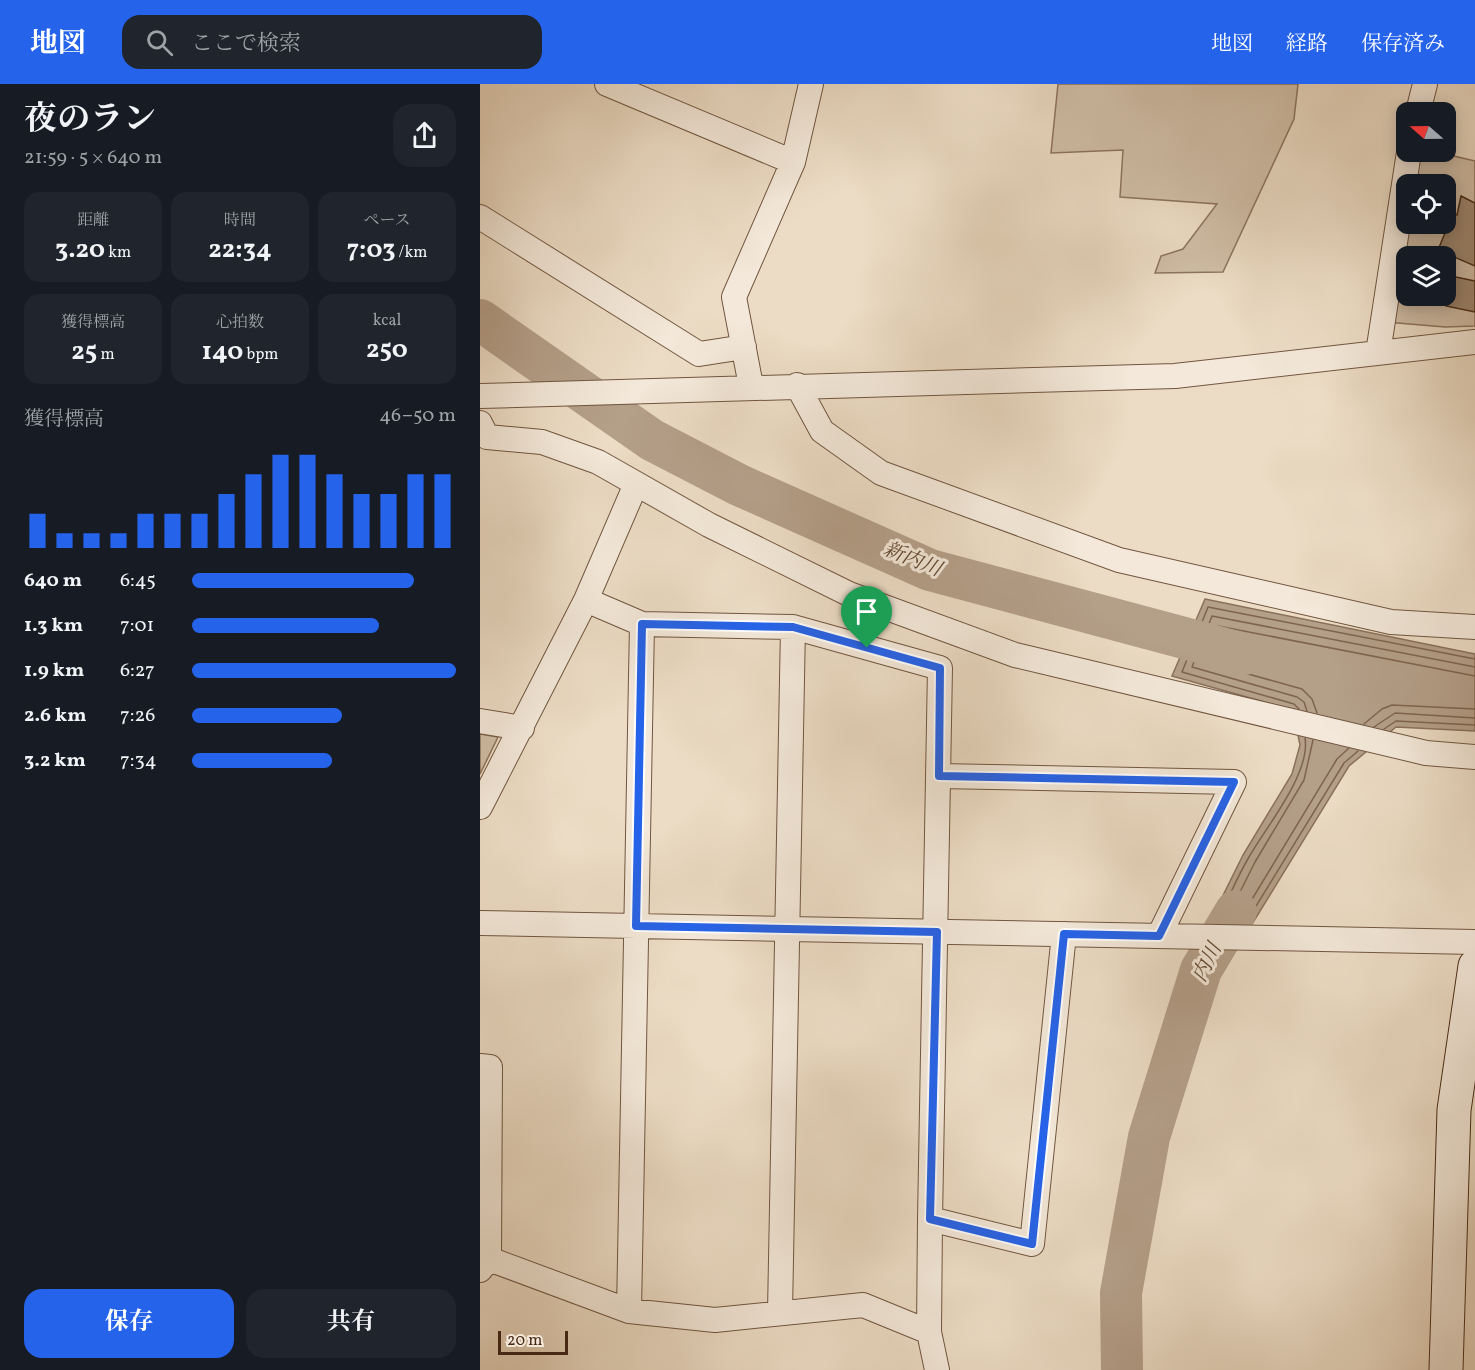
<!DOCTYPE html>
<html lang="ja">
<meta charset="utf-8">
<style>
body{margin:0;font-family:Vollkorn,"Noto Serif JP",serif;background:#20242c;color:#f1f3f6;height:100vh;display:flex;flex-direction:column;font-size:22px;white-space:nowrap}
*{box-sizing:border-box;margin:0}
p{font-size:20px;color:#9ea1a6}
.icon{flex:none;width:33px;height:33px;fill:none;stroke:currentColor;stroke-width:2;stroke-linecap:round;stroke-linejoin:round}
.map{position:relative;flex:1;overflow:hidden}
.sheet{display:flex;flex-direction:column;background:#171b24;width:480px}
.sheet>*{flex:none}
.needle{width:39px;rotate:290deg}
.buttons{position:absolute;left:916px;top:18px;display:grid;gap:12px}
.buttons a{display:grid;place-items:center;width:60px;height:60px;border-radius:12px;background:#171b24;box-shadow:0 3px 15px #0003;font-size:30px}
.scale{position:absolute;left:18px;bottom:15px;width:70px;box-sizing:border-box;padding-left:6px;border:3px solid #482a14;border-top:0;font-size:16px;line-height:21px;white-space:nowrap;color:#482a14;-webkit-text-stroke:4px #f3e8d9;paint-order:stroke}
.pin{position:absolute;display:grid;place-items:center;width:51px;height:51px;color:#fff;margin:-62px -26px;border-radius:50% 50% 50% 0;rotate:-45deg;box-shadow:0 0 6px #0007}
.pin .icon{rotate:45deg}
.round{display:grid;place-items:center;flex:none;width:63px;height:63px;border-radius:18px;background:#20242c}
.overview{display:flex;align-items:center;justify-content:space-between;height:102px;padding:0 24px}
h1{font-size:33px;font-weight:700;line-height:45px}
.metrics{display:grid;grid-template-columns:repeat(3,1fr);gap:9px;height:102px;padding:6px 24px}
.metrics div{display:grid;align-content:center;border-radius:15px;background:#20242c;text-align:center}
.metrics b{font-size:26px;font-weight:700}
.metrics small{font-size:16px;font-weight:400}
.metrics p{font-size:16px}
.chart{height:168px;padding:12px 24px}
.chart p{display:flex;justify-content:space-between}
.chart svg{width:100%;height:108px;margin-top:6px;stroke:#2563eb;stroke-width:6}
.primary-button{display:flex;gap:12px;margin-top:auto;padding:12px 24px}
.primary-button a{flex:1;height:69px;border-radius:18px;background:#2563eb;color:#fff;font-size:24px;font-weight:700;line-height:69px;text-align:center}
.primary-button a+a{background:#20242c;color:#f1f3f6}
ul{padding:0 24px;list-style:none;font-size:20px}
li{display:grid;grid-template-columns:96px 72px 1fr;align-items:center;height:45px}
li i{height:15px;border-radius:8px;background:#2563eb}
header{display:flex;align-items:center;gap:36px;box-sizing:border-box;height:84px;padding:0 30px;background:#2563eb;color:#fff}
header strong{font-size:28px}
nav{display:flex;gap:33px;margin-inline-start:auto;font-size:21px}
.search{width:420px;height:54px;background:#20242c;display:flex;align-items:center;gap:15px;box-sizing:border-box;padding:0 21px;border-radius:18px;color:#9ea1a6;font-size:22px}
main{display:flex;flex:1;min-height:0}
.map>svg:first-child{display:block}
.green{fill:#d0bea7;stroke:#8c745e;stroke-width:1.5;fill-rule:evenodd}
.water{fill:#b49f89;stroke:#89705a;stroke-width:1.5}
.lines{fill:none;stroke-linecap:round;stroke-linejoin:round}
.shore{stroke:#7e644e;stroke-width:1.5}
.river{stroke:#b49f89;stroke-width:42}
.building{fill:#9d8770;stroke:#482a14;stroke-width:1.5}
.street-casing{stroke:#715640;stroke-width:26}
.secondary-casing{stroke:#482a14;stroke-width:35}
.street{stroke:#f3e8d9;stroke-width:24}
.secondary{stroke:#f3e8d9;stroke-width:33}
.route-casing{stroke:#fff;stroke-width:12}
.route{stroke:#2563eb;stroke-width:8}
.labels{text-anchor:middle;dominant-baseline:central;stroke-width:6;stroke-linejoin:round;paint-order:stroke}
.water-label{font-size:20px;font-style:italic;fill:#634731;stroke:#f3e8d9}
</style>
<header>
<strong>地図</strong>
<div class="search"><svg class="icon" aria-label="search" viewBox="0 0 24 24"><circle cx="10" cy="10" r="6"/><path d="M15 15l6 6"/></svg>ここで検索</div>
<nav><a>地図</a><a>経路</a><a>保存済み</a></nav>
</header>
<main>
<section class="sheet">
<div class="overview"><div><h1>夜のラン</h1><p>21:59 · 5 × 640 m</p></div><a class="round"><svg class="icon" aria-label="share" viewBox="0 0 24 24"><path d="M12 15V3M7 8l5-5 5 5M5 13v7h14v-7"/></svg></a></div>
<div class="metrics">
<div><p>距離</p><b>3.20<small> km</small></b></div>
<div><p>時間</p><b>22:34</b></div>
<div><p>ペース</p><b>7:03<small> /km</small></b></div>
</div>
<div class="metrics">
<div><p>獲得標高</p><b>25<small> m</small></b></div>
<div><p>心拍数</p><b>140<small> bpm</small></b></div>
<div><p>kcal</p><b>250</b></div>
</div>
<div class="chart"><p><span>獲得標高</span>46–50 m</p>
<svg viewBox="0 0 160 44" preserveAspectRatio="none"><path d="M5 44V30M15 44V38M25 44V38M35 44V38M45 44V30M55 44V30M65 44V30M75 44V22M85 44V14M95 44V6M105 44V6M115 44V14M125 44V22M135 44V22M145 44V14M155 44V14"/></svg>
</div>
<ul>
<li><b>640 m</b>6:45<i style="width:84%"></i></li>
<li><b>1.3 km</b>7:01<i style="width:71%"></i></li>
<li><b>1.9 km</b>6:27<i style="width:100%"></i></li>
<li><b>2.6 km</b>7:26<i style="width:57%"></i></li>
<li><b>3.2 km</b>7:34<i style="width:53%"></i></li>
</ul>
<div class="primary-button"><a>保存</a><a>共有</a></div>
</section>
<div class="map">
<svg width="995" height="1286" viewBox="0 0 995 1286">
<rect width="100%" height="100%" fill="#ecdcc5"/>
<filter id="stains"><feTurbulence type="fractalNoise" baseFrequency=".00333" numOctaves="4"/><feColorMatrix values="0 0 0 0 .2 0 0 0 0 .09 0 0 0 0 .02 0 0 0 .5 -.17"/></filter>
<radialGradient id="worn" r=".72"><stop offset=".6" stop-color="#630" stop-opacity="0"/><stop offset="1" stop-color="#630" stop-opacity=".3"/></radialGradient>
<path class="green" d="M578 0H818L814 35 743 188 675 189 681 172 703 165 737 120 640 113 643 66 571 69Z
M935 68H957L995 77V242L965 243 906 238 927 140H966V100H929ZM927 172H966V212H927Z
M0 650 18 653 0 690Z"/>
<path class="water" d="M725 515 995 570V647L916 643 869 682 747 881 712 874 763 771 812 690 820 661 813 626 692 592Z"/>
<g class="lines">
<path class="shore" d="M819 625 814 620 702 588 728 523 995 575
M827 627 824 618 817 613 712 583 732 532 995 583
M837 629 832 615 822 605 725 578 738 542 995 592
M884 640 902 625 912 621 995 625
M894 643 915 629 995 634
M904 645 916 637 995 641
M736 840C747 818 756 795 769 773 786 743 831 689 825 654
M744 840 775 778 824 696 833 656
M757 840 857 675 869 664
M765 840 864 679 878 667"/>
<path class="river" d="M0 236 172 356 259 401 450 486 764 570
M642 1286 641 1209 669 1053 721 886 756 827"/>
</g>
<path class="building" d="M981 112 995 119V182L958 166 967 144 959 141 966 140V126L977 131Z
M971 192 995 197V228L966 222Z"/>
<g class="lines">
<defs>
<path id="street" d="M127 0 313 78
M938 28 945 0
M0 133 219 270 264 263
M898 269 929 68
M317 301 342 347 401 389 639 476 911 538 995 543
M271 302 254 213 313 78 331 0
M0 312 695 292 995 258
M0 339 7 353 62 358 118 378 229 441 369 510 535 571 946 669 995 673
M106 516 162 540 313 543 460 584 450 1135 449 1248 457 1286
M0 637 42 644
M459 692 754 698 679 852
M0 723 106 516 156 400
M0 839 995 858
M0 982 10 983 9 1175
M450 1135 552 1160 584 850
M0 1186 9 1175 149 1227 235 1236 383 1221 449 1248
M149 1227 162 540
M300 1228 313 543"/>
<path id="secondary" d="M966 1286 974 1026 995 882"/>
</defs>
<use href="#street" class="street-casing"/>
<use href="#secondary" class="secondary-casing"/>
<use href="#street" class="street"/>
<use href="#secondary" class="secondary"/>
</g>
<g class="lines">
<defs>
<path id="route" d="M162 540 313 543 460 584 459 692 754 698 679 852 584 850 552 1160 450 1135 457 848 156 842Z"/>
</defs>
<use href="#route" class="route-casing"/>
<use href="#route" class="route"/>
</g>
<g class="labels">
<g class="water-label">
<text transform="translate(432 476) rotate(22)">新内川</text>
<text transform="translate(728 879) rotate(-64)">内川</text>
</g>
</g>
<rect width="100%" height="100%" filter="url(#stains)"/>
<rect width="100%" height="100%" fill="url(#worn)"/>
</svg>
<div class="buttons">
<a><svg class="needle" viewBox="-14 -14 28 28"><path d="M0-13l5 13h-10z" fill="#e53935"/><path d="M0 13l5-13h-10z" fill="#9ea1a6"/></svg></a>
<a><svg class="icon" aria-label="locate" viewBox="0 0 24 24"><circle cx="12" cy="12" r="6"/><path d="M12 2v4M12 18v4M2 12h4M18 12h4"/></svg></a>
<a><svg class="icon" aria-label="layers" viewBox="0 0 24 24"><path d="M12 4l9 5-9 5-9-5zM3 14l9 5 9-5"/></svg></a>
</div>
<div class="scale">20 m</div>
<div class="pin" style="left:387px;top:564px;background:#1e9e55"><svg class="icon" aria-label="arrive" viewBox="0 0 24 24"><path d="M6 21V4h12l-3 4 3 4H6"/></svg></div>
</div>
</main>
